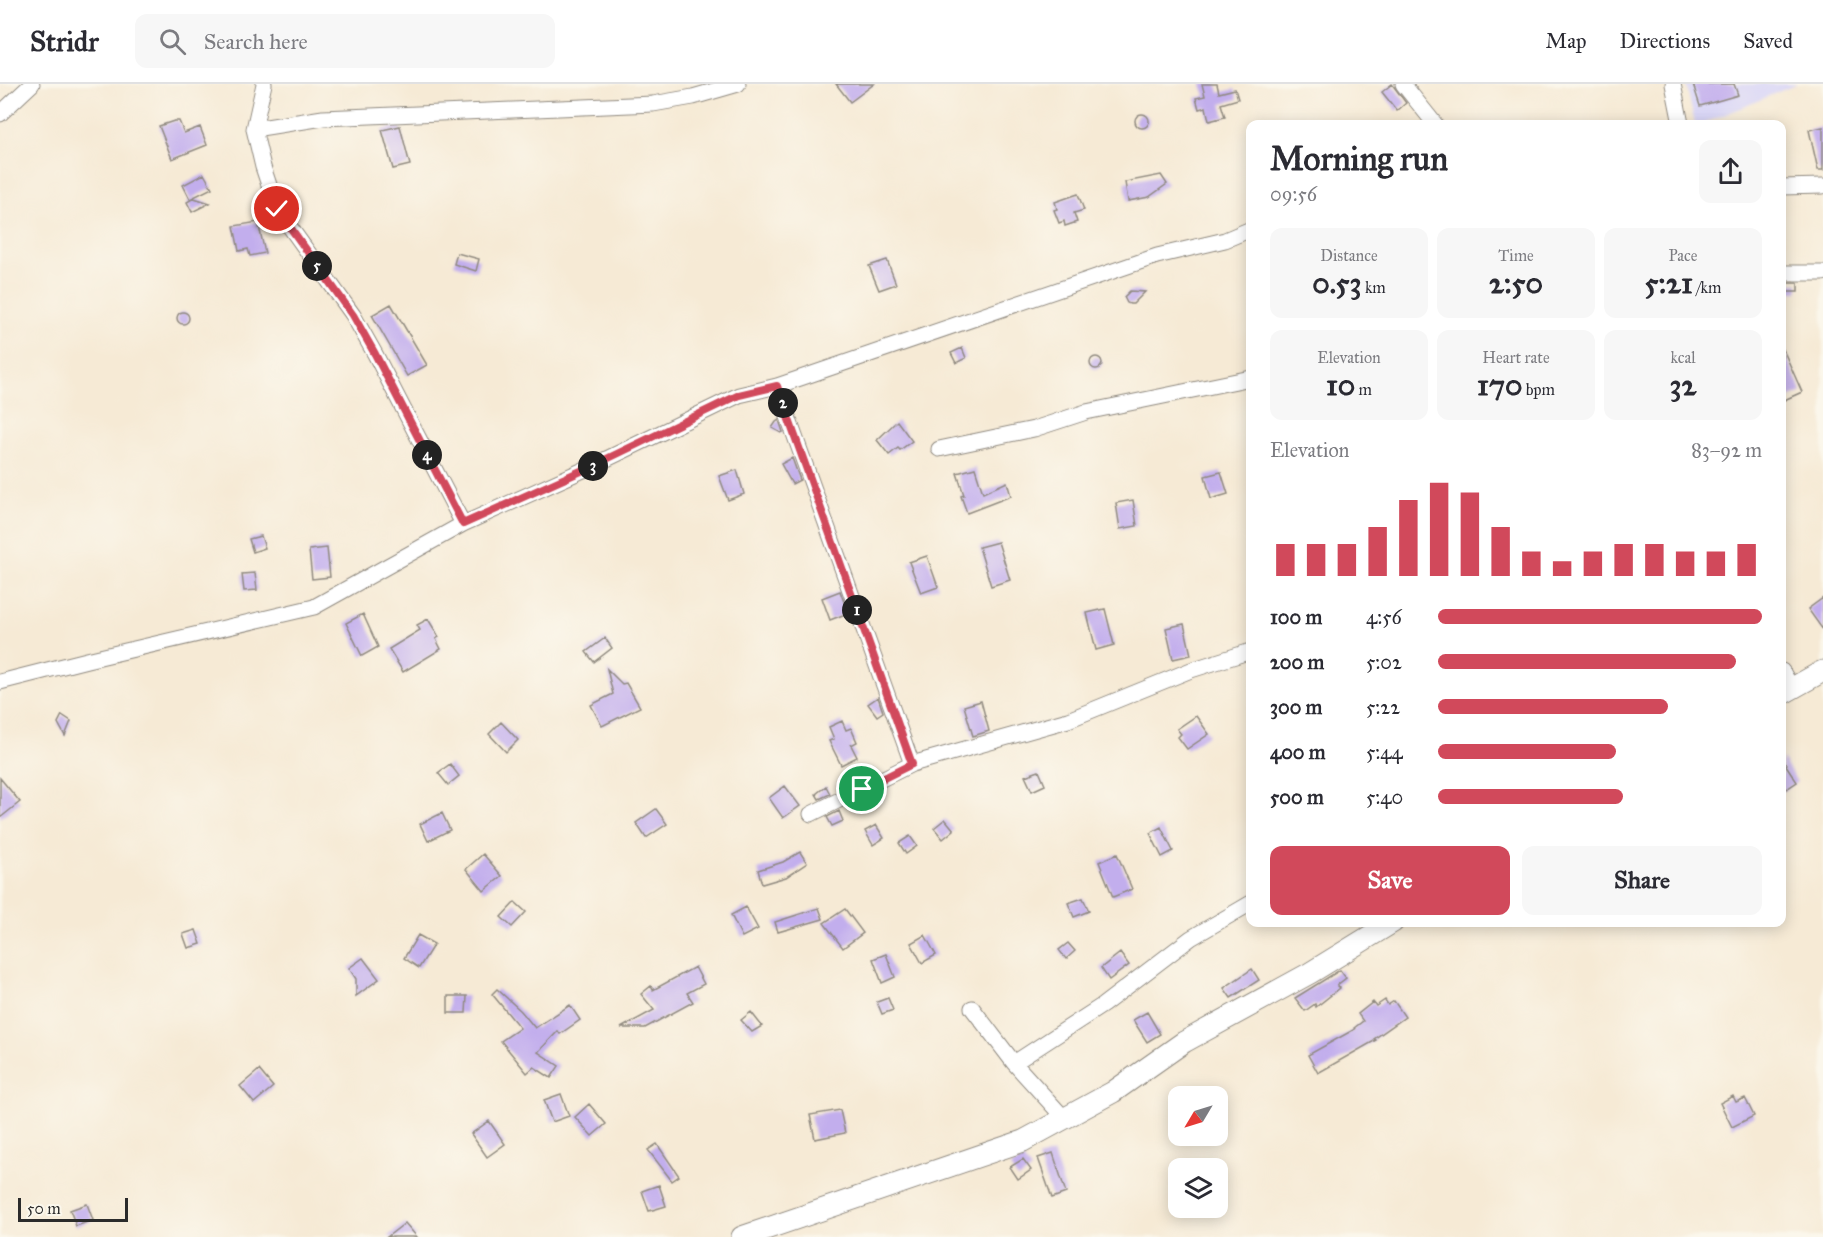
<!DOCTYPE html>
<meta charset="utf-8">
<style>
body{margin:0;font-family:"IM FELL Great Primer",serif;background:#f7f7f7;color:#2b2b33;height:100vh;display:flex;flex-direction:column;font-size:22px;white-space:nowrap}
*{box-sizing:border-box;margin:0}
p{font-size:20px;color:#7c7c81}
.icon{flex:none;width:33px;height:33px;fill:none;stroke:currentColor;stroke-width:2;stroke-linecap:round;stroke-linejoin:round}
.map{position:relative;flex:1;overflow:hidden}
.drawer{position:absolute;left:1246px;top:36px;width:540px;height:807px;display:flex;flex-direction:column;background:#fff;border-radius:12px;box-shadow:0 3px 15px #0003}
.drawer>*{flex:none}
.needle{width:39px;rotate:232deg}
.tools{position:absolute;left:1168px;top:1002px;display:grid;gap:12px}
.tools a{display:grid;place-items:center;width:60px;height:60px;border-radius:12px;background:#fff;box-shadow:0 3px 15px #0003;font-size:30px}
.scale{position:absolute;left:18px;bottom:15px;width:110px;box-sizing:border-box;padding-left:6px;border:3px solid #2b2b2b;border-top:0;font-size:16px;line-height:21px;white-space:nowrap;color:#2b2b2b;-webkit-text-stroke:4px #fbf7ec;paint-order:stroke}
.pin{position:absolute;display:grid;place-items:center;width:51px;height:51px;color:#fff;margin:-26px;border:3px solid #fff;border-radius:50%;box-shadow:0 2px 6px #0007}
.km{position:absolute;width:30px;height:30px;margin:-15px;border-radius:50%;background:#222;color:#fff;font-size:16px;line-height:30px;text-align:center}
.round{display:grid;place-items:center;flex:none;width:63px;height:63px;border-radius:12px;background:#f7f7f7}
.head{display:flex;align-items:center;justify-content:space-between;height:102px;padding:0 24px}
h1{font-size:33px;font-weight:700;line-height:45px}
.stats{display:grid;grid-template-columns:repeat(3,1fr);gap:9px;height:102px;padding:6px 24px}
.stats div{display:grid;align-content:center;border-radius:12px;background:#f7f7f7;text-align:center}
.stats b{font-size:30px;font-weight:700}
.stats small{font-size:16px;font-weight:400}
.stats p{font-size:16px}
.chart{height:168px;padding:12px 24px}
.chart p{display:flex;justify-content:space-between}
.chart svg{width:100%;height:108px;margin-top:6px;stroke:#d1495b;stroke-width:6}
.button{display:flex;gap:12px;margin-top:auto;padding:12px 24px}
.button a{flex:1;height:69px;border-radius:12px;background:#d1495b;color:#fff;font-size:24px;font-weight:700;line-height:69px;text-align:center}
.button a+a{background:#f7f7f7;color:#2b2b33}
ul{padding:0 24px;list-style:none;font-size:20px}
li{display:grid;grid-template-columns:96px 72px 1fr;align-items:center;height:45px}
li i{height:15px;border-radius:8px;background:#d1495b}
header{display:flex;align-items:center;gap:36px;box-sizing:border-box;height:84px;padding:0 30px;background:#fff;border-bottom:2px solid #e1e1e2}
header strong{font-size:28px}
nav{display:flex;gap:33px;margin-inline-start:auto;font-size:21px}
.search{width:420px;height:54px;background:#f7f7f7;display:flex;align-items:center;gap:15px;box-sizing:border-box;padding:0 21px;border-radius:12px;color:#7c7c81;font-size:22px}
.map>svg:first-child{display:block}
.built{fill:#d9d6f7}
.building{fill:#c2aeed}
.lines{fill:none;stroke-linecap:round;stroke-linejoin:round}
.street-casing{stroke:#908a80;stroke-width:17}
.secondary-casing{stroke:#908a80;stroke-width:23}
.street{stroke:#fff;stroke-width:15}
.secondary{stroke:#fff;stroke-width:21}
.route-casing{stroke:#fff;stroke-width:12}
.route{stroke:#d1495b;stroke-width:8}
</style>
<header>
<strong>Stridr</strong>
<div class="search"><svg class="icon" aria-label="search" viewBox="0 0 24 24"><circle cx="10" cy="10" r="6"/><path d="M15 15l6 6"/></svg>Search here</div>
<nav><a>Map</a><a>Directions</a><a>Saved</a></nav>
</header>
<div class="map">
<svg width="1823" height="1153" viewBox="0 0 1823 1153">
<rect width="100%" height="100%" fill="#fbf7ec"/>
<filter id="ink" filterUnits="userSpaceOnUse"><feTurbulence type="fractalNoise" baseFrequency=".0167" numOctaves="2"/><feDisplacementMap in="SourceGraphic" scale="12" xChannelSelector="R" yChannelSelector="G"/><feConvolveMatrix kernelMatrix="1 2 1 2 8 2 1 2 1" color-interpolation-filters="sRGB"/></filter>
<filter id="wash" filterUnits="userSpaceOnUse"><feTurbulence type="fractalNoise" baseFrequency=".008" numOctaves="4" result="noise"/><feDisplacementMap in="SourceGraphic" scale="24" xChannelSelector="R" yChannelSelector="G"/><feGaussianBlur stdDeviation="1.35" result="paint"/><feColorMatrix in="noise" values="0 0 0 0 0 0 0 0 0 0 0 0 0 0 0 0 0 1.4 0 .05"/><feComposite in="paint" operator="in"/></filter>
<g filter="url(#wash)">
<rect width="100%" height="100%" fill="#f6ead5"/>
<path class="built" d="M1686 0H1797L1703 40H1695Z"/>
<g id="blocks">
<path class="building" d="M836 0H874L850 18Z
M1202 0H1217L1219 9 1235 5 1238 15 1221 20 1225 33 1209 37 1206 23 1199 25 1196 14 1205 12Z
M1392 0 1406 19 1397 27 1382 8Z
M1693 0H1734L1738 11 1700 22Z
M1135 37a7 7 0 1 1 14 0a7 7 0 1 1-14 0Z
M174 37H179L184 49 200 43 207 61 172 75 159 42Z
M400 42 410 81 393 85 382 46Z
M1823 43V86H1818L1809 46Z
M204 90 212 104 190 115 183 101Z
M1161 91 1167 100 1149 113 1128 117 1125 98Z
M1078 110 1084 126 1074 129 1077 138 1065 142 1064 137 1059 139 1054 126 1057 125 1055 118Z
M194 114 210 119 192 128 187 118Z
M258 138 265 169 250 172 248 165 239 167 234 142Z
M457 169 479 175 476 187 454 180Z
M887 176 896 200 879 206 869 182Z
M1782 199H1798V208H1782Z
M1130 207 1145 208 1133 220H1130L1127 219 1124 213Z
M391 220 427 281 407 292 372 231Z
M177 234a6 6 0 1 1 12 0a6 6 0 1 1-12 0Z
M1782 263 1802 308 1782 317Z
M962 264 966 274 956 279 951 269Z
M1090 279a6 6 0 1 1 12 0a6 6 0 1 1-12 0Z
M779 336 783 348 781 349 772 344 776 338Z
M897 337 912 357 900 366 898 364 889 371 877 356Z
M792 374 800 396 792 400 781 380Z
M975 384 983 409 1007 398 1011 412 967 429 961 412 964 411 957 389Z
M737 386 744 410 728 416 719 392Z
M1221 388 1228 410 1211 415 1205 392Z
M1133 416 1137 442 1120 445 1116 419Z
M261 452 265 464 253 468 249 455Z
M998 458 1010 496 991 502 979 463Z
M327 464 330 493 312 495 309 466Z
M927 472 938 503 921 509 909 478Z
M255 489 257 506 244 507 242 490Z
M840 507 848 529 830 536 822 514Z
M1823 514V546L1808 525Z
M1105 525 1114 561 1096 566 1087 529Z
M363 530 378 563 362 572 346 539Z
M428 535 439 553 436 555 441 565 403 588 389 565 420 546 417 541Z
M1184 540 1191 571 1173 575 1166 544Z
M605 554 612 564 594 578 586 568Z
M607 585 622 600 626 599 640 623 602 642 591 621 613 610Z
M878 613 883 628 877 632 868 620Z
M981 617 989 647 973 652 964 622Z
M62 631 71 637 65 652 58 639Z
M1196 632 1209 650 1187 665 1178 653 1181 650 1177 645Z
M842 637 846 646 851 644 857 658 851 661 857 673 841 681 829 657 834 655 829 643Z
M501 638 518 656 506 668 489 650Z
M1782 675 1797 698 1782 708Z
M450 680 459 692 448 701 438 689Z
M1039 687 1045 701 1032 707 1025 692Z
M0 694 20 718 0 734Z
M785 702 800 722 783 734 769 714Z
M826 702 830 710 819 715 816 710Z
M656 725 667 740 646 754 636 739Z
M839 727 843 737 832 742 827 733Z
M442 729 450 746 428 757 420 740Z
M945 735 954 746 943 755 934 744Z
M876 741 884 754 873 761 865 747Z
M1161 743 1173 767 1162 773 1150 749Z
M910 752 917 762 906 770 899 759Z
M800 768 807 779 786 793 762 800 758 786 783 778Z
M483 770 502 792 484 807 466 785Z
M1117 770 1132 805 1113 813 1099 778Z
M1083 814 1089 827 1074 833 1068 819Z
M515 818 526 828 512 843 501 833Z
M746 823 758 845 742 853 731 831Z
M819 824 823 835 778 848 775 838Z
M845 825 863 849 843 864 824 839Z
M196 846 201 860 188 864 183 850Z
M418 851 434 860 419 884 404 874Z
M925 851 936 871 922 879 911 859Z
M1068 859 1075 867 1066 875 1059 866Z
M1120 869 1129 881 1109 896 1101 884Z
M886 870 895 893 882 899 873 875Z
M363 874 379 895 356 912V895L349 884Z
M695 883 704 900 687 909 693 918 645 944H621L654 926 641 910 651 902 653 906Z
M1252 885 1259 896 1231 914 1224 904Z
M1340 886 1346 894 1337 901 1340 904 1316 923 1315 920 1305 927 1295 914Z
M497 905 521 927 535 944 570 921 580 936 560 950 558 947 538 968 559 982 551 994 534 983 527 989 501 957 520 944 492 910Z
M448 912H467L466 929H448Z
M888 914 893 926 882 930 877 918Z
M1385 916 1388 921 1394 917 1405 933 1374 955 1376 956 1318 989 1308 971 1355 945 1354 944 1363 937 1358 930 1373 918 1376 922Z
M751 928 762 942 752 948 741 936Z
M1147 928 1160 950 1147 958 1133 936Z
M259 986 273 1003 254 1019 240 1002Z
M561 1010 569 1032 552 1038 544 1016Z
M1733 1012 1736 1018 1745 1014 1754 1032 1732 1043 1720 1019Z
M589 1020 606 1040 592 1052 575 1033Z
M840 1026 845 1049 815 1055 810 1031Z
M489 1037 505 1060 487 1073 471 1050Z
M657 1060 679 1092 672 1097 648 1066Z
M1053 1069 1066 1109 1052 1114 1038 1074Z
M1023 1075 1031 1086 1018 1095 1010 1083Z
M659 1101 666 1122 649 1127 642 1107Z
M87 1120 93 1136 76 1142 70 1126Z
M405 1139 417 1153H387Z"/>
</g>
</g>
<g filter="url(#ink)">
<use href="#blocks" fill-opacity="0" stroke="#908a80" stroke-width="1.5"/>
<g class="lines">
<defs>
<path id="street" d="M264 0 254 45 263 83 277 125 353 231 375 270 463 440
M1403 0 1435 40
M1673 0 1681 40
M0 30 32 0
M254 45 323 34 653 20 693 13 738 0
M1782 103 1823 102
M1782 189H1823
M777 302 912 680
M939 365 1034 345 1086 328 1251 294
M1782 587 1792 604
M0 598 87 576 314 523 463 440 590 383 739 311 777 302 1157 172 1225 156 1251 145
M811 730 912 680 1068 636 1191 586 1251 567
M972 924 1014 979 1064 1034
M1014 979 1103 921 1191 854 1251 819"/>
<path id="secondary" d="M1782 610 1823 587
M742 1153 1023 1057 1113 1008 1184 958 1310 889 1393 838"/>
</defs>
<use href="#street" class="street-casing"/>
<use href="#secondary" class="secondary-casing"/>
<use href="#street" class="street"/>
<use href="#secondary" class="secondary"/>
</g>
</g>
<g class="lines" filter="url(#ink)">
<defs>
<path id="route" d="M277 125 353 231 375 270 463 440 590 383 739 311 777 302 912 680 862 705"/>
</defs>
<use href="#route" class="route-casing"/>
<use href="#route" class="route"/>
</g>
</svg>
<div class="tools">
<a><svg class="needle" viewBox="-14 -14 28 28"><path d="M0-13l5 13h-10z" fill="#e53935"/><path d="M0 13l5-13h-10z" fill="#7c7c81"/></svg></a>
<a><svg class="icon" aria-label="layers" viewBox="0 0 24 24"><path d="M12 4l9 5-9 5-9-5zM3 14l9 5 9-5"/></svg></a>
</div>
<div class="scale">50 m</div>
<div class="pin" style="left:862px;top:705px;background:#1e9e55"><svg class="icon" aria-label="arrive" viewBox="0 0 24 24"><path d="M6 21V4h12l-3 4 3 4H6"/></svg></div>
<div class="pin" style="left:277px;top:125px;background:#d93025"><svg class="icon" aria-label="check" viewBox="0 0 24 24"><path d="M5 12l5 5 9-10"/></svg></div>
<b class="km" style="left:857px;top:526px">1</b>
<b class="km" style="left:783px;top:319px">2</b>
<b class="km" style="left:593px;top:382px">3</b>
<b class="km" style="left:427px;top:371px">4</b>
<b class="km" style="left:317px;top:182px">5</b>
<section class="drawer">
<div class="head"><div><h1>Morning run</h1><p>09:56</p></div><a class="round"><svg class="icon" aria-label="share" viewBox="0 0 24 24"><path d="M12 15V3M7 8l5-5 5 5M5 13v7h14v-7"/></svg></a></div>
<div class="stats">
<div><p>Distance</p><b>0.53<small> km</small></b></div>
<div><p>Time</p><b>2:50</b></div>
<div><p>Pace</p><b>5:21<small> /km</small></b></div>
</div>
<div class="stats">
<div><p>Elevation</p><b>10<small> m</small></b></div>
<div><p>Heart rate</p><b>170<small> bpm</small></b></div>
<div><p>kcal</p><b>32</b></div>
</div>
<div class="chart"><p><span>Elevation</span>83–92 m</p>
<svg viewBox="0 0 160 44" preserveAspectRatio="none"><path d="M5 44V31M15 44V31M25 44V31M35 44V24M45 44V13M55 44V6M65 44V10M75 44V24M85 44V34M95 44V38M105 44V34M115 44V31M125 44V31M135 44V34M145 44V34M155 44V31"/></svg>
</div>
<ul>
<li><b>100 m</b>4:56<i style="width:100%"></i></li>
<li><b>200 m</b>5:02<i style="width:92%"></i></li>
<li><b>300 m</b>5:22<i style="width:71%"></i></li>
<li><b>400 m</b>5:44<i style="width:55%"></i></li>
<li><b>500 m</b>5:40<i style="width:57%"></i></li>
</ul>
<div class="button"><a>Save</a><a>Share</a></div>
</section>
</div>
